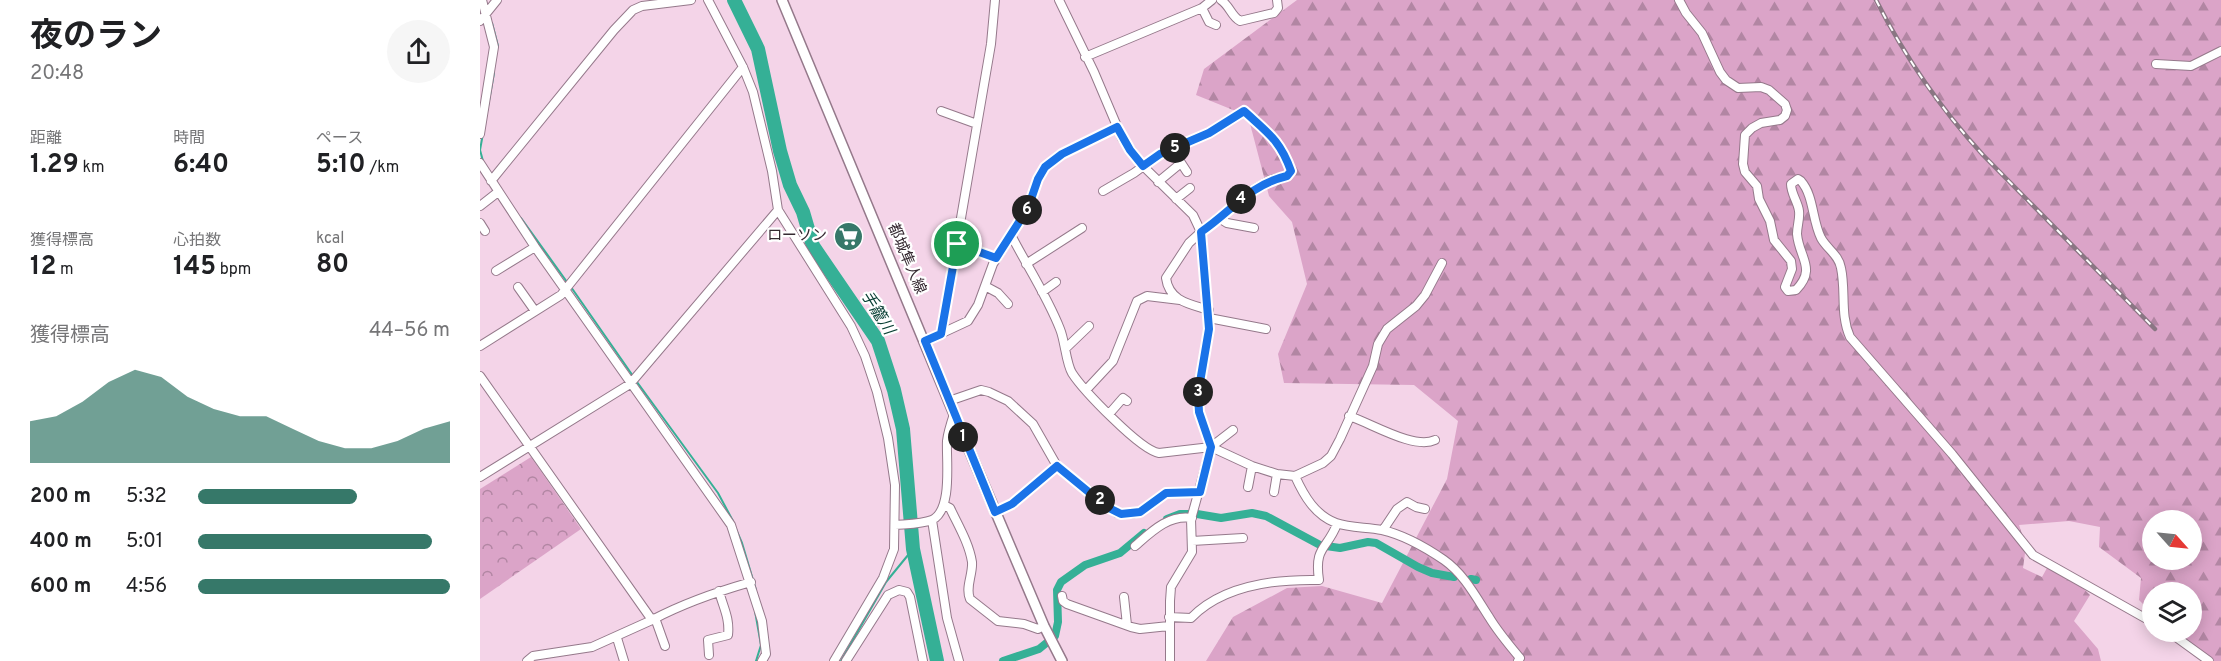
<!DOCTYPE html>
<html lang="ja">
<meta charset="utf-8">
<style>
body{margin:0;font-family:Overpass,"Noto Sans JP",sans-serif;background:#f6f6f6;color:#202124;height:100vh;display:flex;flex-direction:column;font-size:22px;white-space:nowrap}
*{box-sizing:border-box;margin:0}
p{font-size:20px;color:#757577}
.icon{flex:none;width:33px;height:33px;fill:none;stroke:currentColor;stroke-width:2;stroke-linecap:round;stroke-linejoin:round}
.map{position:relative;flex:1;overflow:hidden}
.details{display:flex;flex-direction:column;background:#fff;width:480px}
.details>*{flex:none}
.needle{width:39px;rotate:117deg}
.tools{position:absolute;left:1662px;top:510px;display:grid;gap:12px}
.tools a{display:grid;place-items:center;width:60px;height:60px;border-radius:50%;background:#fff;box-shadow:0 3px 15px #0003;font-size:30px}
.pin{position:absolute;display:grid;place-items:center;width:51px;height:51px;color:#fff;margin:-26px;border:3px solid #fff;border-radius:50%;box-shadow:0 2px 6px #0007}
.km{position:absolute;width:30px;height:30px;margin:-15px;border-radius:50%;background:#222;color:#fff;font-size:16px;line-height:30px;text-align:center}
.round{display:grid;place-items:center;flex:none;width:63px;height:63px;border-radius:32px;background:#f6f6f6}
.overview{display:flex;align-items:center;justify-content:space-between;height:102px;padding:0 30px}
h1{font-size:33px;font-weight:700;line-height:45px}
.stats{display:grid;grid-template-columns:repeat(3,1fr);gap:9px;height:102px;padding:6px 30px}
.stats div{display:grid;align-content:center}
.stats b{font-size:26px;font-weight:700}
.stats small{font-size:16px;font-weight:400}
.stats p{font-size:16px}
.chart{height:168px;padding:12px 30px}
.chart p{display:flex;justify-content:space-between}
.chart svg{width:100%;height:108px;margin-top:6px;fill:#367869;opacity:.7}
ul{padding:0 30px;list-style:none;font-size:20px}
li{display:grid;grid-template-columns:96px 72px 1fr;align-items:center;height:45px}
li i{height:15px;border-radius:8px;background:#367869}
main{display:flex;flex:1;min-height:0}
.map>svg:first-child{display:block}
.forest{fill:url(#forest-firs);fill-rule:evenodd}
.park{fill:url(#park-crowns)}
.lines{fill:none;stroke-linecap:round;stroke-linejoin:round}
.stream{stroke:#35b096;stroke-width:2}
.canal{stroke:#35b096;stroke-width:8}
.river{stroke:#35b096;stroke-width:14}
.minor-casing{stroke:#95798b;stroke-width:10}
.major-casing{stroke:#95798b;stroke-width:12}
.minor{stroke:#fff;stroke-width:8}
.major{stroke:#fff;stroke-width:9}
.rail-casing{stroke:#8a7683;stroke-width:4.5}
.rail{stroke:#fff;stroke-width:2;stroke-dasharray:7;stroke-linecap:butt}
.route-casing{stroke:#fff;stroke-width:12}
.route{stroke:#1a73e8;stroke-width:8}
.labels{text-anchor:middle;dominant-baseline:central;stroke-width:4.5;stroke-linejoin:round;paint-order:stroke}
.poi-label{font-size:15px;fill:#352931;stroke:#fff;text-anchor:end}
.street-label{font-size:15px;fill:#352931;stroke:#fff}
.water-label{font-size:16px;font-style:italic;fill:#0b4136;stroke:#fff}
</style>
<main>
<section class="details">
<div class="overview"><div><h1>夜のラン</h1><p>20:48</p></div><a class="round"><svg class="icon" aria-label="share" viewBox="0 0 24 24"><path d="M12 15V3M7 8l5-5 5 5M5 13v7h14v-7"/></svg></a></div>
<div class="stats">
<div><p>距離</p><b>1.29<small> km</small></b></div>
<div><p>時間</p><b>6:40</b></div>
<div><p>ペース</p><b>5:10<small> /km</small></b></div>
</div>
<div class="stats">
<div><p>獲得標高</p><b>12<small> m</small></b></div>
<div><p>心拍数</p><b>145<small> bpm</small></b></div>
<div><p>kcal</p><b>80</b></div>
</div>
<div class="chart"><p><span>獲得標高</span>44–56 m</p>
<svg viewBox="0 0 160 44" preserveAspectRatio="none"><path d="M0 44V27L10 25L20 19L30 11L40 6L50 9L60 17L70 22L80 25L90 25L100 30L110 35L120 38L130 38L140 35L150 30L160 27V44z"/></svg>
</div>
<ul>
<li><b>200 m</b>5:32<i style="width:63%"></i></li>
<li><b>400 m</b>5:01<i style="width:93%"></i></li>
<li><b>600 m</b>4:56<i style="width:100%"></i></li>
</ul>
</section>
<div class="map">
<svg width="1741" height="661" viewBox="0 0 1741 661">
<defs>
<pattern id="forest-firs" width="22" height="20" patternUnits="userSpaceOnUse" patternTransform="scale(1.5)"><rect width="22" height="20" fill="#dba4c8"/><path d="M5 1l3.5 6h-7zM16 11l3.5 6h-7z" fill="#b286a3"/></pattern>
<pattern id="park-crowns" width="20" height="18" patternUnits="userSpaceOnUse" patternTransform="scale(1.5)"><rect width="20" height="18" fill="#dba4c8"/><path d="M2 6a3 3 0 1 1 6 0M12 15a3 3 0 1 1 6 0" fill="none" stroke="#b286a3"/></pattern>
</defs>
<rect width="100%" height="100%" fill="#f4d4e8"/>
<path class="forest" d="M817 0H1741V661H1734L1696 632H1712V592H1672V613L1659 600 1661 578 1619 547 1620 527 1589 521 1539 525 1546 546 1543 568 1562 577 1567 568 1604 589 1610 595 1594 621 1618 649 1621 661H726L753 617 807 588 842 586 902 603 967 479 978 421 934 385 804 383 798 354 827 284 812 222 789 196 768 116 716 95 724 69ZM1672 520H1712V560H1672Z"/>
<path class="park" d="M51 457 101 529 0 599V489Z"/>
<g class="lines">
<path class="stream" d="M12 23 18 46
M3 161 0 150 14 73
M41 218 87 282
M91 287 153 376
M157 382 238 493 253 521
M255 527 262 543 276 590
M275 611 281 645 276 661
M361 661 406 582 433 549"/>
<path class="canal" d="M717 514 741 518 772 513 786 516 840 545
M687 519 700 514H708
M846 546 860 548 888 542 896 543 938 567 952 573 974 577
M991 579 996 580
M523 661 559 649 575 636 578 622 577 590 581 582 605 565 640 553 664 533"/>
<path class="river" d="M254 0 278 49 300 151 310 185 323 212 333 246 398 341 414 390 423 429 433 549 457 661"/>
<defs>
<path id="minor" d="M228 0 263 67 273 92 292 171 298 210 371 326 385 356 397 392 408 438 415 485 414 549 403 578 354 661
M579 0 614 72 642 138 663 166 713 215 721 232 729 329 718 394 719 412 731 447 711 519 712 552 691 587 690 601V661
M741 0C750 6 751 16 760 21L794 13 798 8 797 0
M1199 0 1206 13 1222 33 1240 72 1246 80 1258 88 1281 87 1289 90 1305 104 1307 110 1305 116 1300 120 1281 123 1272 128 1265 135 1263 164 1265 172 1277 186 1279 199 1290 221 1294 240 1311 261 1312 269 1305 287 1308 291 1316 290C1337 268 1319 258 1317 234 1317 226 1320 219 1319 211 1318 202 1311 194 1311 184L1318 179 1321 181C1334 196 1332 220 1341 238 1347 249 1359 255 1361 268 1366 291 1360 315 1370 337L1472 454 1553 555 1672 622
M722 8 729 22 736 25
M0 21 17 0
M605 57 722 8 732 0
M1676 64 1711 66 1741 51
M461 111 497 124
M0 134 14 47 2 0
M692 149 707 172
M0 163 55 247 251 525 282 621 286 654 282 661
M11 181 134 30 153 10 162 6 211 0
M678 182 701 163
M623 191 654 173 680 154 729 133 764 111C788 132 800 140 811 171L807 176 790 180 771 191 721 232 709 243 686 278C689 301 709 304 729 310
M696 199 710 188
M0 206 18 192
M739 218 747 223 774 228
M0 223 5 231
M531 235C547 266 567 296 580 329 585 341 586 363 592 373 603 390 660 450 679 453L731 447 753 430
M477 244 516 258
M546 264 602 228
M16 271 55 247
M505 286 518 293 528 304
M38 287 55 311
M562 292 576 282
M729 318 786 329
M461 334 511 44 515 0
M445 341 488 321 498 305 513 264 548 208 558 179 565 167 582 154 637 127
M0 346 81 295 263 67
M586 348 609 326
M0 376 172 620C204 603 236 592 271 582
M606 390 633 361 657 301 667 296 700 300
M469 401 501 390 509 392 528 401 553 424 577 466 637 513 650 514 660 512 686 493 720 492
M629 414 643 398 647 401
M869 416C891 423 934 450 955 440
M731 447 772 466 797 474 815 476 843 463 851 456 860 439 893 366 898 344 907 329 936 306 945 295 962 263
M815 476C824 496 835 515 856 523 870 528 887 527 902 530 924 535 945 547 964 560 984 574 996 597 1009 617 1018 632 1029 645 1040 658L1038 661
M0 477 150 384 298 210
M768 487 772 466
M794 492 797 474
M464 505 470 508C478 525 489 543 492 562 493 575 485 587 490 599L518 621 544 624 558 629 564 626
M515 512 533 504 577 466
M452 520 467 618 479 661
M415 525C426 524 442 524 452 520 473 510 466 460 467 441 468 432 471 423 474 414
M903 530 917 509 927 502 936 507 945 509
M712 541 763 538
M655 546C671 532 689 514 712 518
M582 596 583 601 587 604 651 627 660 629 689 626
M644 597 647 625
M689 617 711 618C743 585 795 579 839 580 834 546 847 550 857 524
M175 618 185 646
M1689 632 1729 661
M137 638 144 661
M229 655 228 640 248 635C250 618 243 607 239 591
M47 661 53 656 112 647 172 620
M366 661 408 595 419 590 427 592 430 597 443 661"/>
<path id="major" d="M302 0 474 414 564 626 582 661"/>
</defs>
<use href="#minor" class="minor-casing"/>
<use href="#major" class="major-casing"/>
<use href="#minor" class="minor"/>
<use href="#major" class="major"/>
<defs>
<path id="rail" d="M1396 0C1425 57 1460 108 1503 155L1675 329"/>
</defs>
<use href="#rail" class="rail-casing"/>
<use href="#rail" class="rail"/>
</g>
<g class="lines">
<defs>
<path id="route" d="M764 111C788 133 800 140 811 171L807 176C769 185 752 211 721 232L729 329 718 394 719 412 731 447 720 492 686 493 660 512 641 514 627 507 577 466 532 504 515 512 445 341 461 334 477 244 516 258 548 208 558 179 565 167 582 154 637 127 650 150 663 166 680 154 729 133Z"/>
</defs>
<use href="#route" class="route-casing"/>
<use href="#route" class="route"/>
</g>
<defs>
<symbol id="supermarket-disc" viewBox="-11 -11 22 22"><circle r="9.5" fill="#367869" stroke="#fff"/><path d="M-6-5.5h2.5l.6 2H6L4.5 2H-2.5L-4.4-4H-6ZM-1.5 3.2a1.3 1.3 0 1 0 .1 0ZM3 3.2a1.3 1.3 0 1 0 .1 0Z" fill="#fff"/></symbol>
</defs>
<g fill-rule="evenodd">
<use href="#supermarket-disc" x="352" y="220" width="33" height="33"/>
</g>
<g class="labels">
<g class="poi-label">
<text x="347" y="236">ローソン</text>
</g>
<g class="street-label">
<text transform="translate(426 259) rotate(67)">都城隼人線</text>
</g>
<g class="water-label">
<text transform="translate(397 313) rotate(58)">手籠川</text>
</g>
</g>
</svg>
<div class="tools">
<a><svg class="needle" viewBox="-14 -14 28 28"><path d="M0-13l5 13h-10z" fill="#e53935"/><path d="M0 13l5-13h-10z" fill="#757577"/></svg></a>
<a><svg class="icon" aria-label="layers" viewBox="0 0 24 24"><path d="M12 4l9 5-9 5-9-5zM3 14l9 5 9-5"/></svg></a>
</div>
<div class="pin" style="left:477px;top:244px;background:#1e9e55"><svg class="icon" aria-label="arrive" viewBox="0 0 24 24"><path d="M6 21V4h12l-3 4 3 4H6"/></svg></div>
<b class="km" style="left:483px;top:437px">1</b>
<b class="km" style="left:620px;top:500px">2</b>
<b class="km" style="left:718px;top:392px">3</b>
<b class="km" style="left:761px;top:199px">4</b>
<b class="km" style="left:695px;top:148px">5</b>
<b class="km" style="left:547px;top:210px">6</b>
</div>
</main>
